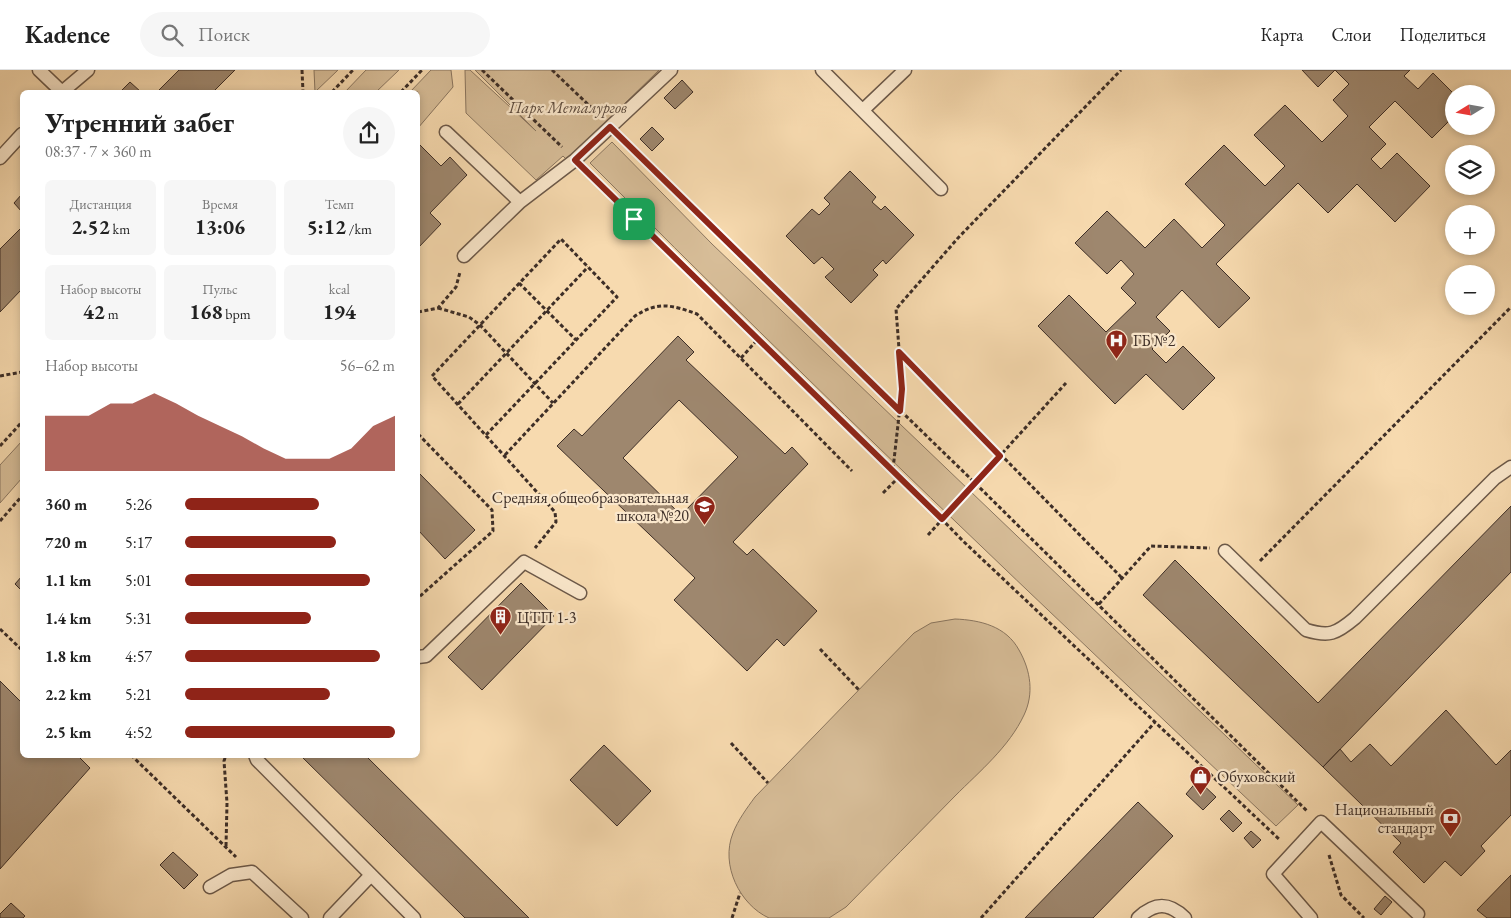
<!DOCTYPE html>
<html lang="ru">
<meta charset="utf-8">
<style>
body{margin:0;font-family:"EB Garamond",serif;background:#f6f6f6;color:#222;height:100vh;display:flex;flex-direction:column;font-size:19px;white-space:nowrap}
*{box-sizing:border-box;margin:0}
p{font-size:16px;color:#767676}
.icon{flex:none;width:28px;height:28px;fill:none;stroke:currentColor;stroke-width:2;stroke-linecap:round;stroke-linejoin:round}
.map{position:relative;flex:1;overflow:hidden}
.side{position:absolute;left:20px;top:20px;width:400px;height:668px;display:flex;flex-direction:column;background:#fff;border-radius:8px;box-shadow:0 2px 8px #0003}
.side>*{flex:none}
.needle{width:32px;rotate:259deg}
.controls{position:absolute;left:1445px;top:15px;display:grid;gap:10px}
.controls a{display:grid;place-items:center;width:50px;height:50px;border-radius:50%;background:#fff;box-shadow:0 2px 8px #0003;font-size:25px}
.pin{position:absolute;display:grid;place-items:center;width:42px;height:42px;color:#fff;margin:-21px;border-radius:10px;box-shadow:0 2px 8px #0006}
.round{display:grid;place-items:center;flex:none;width:52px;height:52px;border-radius:26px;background:#f6f6f6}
.head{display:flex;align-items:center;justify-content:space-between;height:85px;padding:0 25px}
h1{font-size:28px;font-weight:700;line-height:38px}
.stats{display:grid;grid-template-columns:repeat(3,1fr);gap:8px;height:85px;padding:5px 25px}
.stats div{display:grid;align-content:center;border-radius:8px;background:#f6f6f6;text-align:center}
.stats b{font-size:21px;font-weight:700}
.stats small{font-size:14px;font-weight:400}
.stats p{font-size:14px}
.chart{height:140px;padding:10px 25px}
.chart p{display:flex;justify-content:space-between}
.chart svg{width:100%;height:90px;margin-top:5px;fill:#8f2418;opacity:.7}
ul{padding:0 25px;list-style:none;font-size:16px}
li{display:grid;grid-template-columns:80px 60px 1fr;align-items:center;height:38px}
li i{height:12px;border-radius:6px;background:#8f2418}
header{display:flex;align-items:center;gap:30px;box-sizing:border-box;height:70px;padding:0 25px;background:#fff;border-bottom:1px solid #e0e0e0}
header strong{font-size:24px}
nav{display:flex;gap:28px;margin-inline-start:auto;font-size:18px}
.search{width:350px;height:45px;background:#f6f6f6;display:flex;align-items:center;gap:12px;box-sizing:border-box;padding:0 18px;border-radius:28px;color:#767676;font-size:19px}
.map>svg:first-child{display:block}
.green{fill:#d7bd98;stroke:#8a7660}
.building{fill:#9e876e;stroke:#3d2e27;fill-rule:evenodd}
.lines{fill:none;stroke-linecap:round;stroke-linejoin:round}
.lane-casing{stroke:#6c5949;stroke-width:15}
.path{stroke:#3d2e27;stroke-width:3;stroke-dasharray:4 2.5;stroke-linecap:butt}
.lane{stroke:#fae7cb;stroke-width:12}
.route-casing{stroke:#fff;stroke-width:10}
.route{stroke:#8f2418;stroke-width:6}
.labels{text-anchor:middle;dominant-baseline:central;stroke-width:4.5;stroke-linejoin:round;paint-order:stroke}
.park-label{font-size:16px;font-style:italic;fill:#5c4b3e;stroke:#fae7cb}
.poi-label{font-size:16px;fill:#3d2e27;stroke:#fae7cb;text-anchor:start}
</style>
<header>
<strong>Kadence</strong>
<div class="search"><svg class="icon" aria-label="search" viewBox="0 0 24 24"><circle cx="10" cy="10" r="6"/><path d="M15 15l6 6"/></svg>Поиск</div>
<nav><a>Карта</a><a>Слои</a><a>Поделиться</a></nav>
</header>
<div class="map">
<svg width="1511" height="848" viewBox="0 0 1511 848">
<rect width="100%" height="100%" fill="#f7daaf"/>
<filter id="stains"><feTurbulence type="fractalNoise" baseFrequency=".004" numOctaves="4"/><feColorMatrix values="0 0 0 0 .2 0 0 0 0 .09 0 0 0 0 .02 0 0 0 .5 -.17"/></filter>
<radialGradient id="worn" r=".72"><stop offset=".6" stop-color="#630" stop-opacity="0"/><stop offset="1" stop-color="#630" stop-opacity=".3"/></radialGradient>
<path class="green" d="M314 0H338L315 22Z
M366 0H399L376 22H345Z
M431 0H451L453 17 418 58V22H410Z
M465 0H470L536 61 475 0H659L567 90 563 86 536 110 466 43Z
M612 72 712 174 1298 735 1276 756C1045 538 814 319 590 93Z
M22 371V408L0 433V395Z
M955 549C980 550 1006 556 1019 580 1031 601 1034 624 1024 645 1009 677 980 701 955 726 919 763 882 800 846 837L829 848H769C740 835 720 795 733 763 738 750 747 738 755 727L914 563 931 553Z"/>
<path class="building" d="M179 0H235L213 22H157Z
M1302 0H1410L1404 6 1418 19 1433 3 1454 24V46L1432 68 1395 31 1369 57 1386 74 1371 89 1381 99 1397 83 1430 116 1395 152 1357 114 1328 143 1298 113 1216 194 1250 228 1219 258 1182 220 1156 247 1170 261 1152 279 1166 293 1183 276 1215 308 1183 340 1146 304 1115 334 1038 256 1069 225 1106 262 1136 233 1121 218 1134 204 1121 190 1107 204 1075 173 1107 141 1145 178 1174 149 1202 178 1225 155 1185 114 1224 75 1265 116 1285 96 1254 65 1285 35 1322 72 1348 46 1333 30 1349 14 1335 0 1318 17Z
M682 10 693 22 675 39 664 28Z
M130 12 141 22H120Z
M652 57 664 69 652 81 640 69Z
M418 73 441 96 450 87 467 105 430 143 441 154 418 178Z
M850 101 876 127 872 132 881 140 885 136 914 165 886 194 883 190 873 200 878 205 851 233 825 207 834 199 822 187 814 194 786 166 812 139 819 145 830 134 824 128Z
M22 124V142L14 133Z
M22 157V219L0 242V179Z
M678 266 694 282 686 290 785 384 792 377 808 394 733 472 747 485 753 479 817 541 784 576 777 569 747 601 674 530 695 508 557 376 574 359 582 366ZM679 330 738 387 681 445 623 388Z
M418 402 475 460 445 489 418 460Z
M1511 436V502L1323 697 1143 525 1175 490 1318 633Z
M22 506V521L15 514Z
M521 513 554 546 482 620 448 587Z
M0 611 22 633V685H77L90 698 0 799Z
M1446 640 1496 695 1511 680V745L1481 776 1485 781 1461 806 1445 791 1424 813 1393 782 1401 773 1323 697 1340 679 1351 692 1370 674 1391 696Z
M604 675 651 721 617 756 570 710Z
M300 685H365L529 848H465Z
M1198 710 1216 727 1203 740 1186 724Z
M1138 732 1173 766 1093 848H1025Z
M1229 740 1242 753 1233 762 1220 749Z
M1251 761 1261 770 1253 778 1244 768Z
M173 782 198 805 184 819 160 795Z
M1511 805V848H1487L1477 840Z
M1385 826 1392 832 1381 845 1374 839Z
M11 833 25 846 23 848H0V844Z"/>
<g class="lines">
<defs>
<path id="lane" d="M39 0 62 22
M822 0 941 119
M62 22 88 0
M863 40 905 0
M446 62 520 132
M0 88 22 64
M464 186 520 132 575 90 671 0
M1225 481 1306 560C1329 567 1336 564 1355 548L1495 408 1511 397
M418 587 426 586 524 492 580 523
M255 685 257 690 414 848
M210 817 231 805 252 802 302 848
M330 848 371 805
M1138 848C1155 832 1169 832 1185 848
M1311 848 1273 804 1321 752 1418 844"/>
</defs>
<use href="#lane" class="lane-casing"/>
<path class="path" d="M302 0 303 22
M482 0 562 77
M552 0 598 44
M332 22 353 0
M401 22 422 0
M621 69 974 412 1308 742
M588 103 900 406 963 471 1280 770
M519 213 576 270
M438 238 469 247 480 255 553 333
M418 242 438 238 456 217 460 202
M900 282 1122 508
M741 288 758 269
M0 306 22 302
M458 334 588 197
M418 364 492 440 493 461 418 528
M486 365 617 227 561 169 432 306 555 442 556 452 535 478
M0 376 22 352
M505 385 635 246C658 231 672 235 697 244L852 401
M893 399 902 319 896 239 958 168 1121 0
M883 423 900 406
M0 451 22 426
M928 465 1066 313
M1260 491 1511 237
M1099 534 1151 476 1210 478
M0 559 22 580
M820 579 859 620
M731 673 768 713
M131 685 236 787
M226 776 227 733 224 691 226 685
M1329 785 1341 825 1364 848
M732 848 740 823
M981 848 1155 652"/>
<use href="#lane" class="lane"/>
</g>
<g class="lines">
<defs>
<path id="route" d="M610 57 900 341 902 319 899 282 1000 386 942 449 575 90Z"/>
</defs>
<use href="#route" class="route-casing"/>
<use href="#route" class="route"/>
</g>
<defs>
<symbol id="hospital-pin" viewBox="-11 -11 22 30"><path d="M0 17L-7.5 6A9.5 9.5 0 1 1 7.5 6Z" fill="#8f2418" stroke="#fae7cb"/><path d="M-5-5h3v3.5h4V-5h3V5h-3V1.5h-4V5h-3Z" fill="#fff"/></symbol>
<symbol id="school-pin" viewBox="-11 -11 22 30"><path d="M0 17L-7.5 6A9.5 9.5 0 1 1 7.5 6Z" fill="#8f2418" stroke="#fae7cb"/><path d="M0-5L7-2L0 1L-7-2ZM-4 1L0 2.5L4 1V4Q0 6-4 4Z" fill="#fff"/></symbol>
<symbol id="building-pin" viewBox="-11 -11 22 30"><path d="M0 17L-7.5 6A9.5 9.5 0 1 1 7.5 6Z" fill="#8f2418" stroke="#fae7cb"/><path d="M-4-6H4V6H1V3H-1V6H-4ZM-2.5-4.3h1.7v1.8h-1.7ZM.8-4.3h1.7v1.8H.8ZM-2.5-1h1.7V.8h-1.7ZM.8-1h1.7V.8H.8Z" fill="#fff"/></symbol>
<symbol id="shop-pin" viewBox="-11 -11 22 30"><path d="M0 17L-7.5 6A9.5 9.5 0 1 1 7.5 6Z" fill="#8f2418" stroke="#fae7cb"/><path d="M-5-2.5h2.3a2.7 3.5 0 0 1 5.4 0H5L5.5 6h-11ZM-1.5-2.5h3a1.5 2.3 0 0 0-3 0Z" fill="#fff"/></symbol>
<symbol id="bank-pin" viewBox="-11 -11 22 30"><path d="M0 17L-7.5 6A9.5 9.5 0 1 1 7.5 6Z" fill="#8f2418" stroke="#fae7cb"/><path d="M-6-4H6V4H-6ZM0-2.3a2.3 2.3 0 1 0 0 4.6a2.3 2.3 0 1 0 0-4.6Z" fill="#fff"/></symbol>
</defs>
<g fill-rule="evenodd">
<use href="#hospital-pin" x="1104" y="258" width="25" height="34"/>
<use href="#school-pin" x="692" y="424" width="25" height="34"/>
<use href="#building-pin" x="488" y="534" width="25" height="34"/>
<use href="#shop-pin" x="1188" y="694" width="25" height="34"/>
<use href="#bank-pin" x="1438" y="736" width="25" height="34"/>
</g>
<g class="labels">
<g class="park-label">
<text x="568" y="37">Парк Металургов</text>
</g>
<g class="poi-label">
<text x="1133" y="270">ГБ №2</text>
<text x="689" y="427" text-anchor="end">Средняя общеобразовательная<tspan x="689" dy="18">школа №20</tspan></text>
<text x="517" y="547">ЦТП 1-3</text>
<text x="1217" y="706">Обуховский</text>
<text x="1434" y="739" text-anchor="end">Национальный<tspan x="1434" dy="18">стандарт</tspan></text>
</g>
</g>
<rect width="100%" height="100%" filter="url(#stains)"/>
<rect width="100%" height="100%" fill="url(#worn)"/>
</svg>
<div class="controls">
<a><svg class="needle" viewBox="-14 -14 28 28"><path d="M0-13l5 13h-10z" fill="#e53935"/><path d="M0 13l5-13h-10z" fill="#767676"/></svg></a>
<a><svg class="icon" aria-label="layers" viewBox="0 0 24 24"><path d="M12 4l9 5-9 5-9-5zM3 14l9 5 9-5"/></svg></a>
<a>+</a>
<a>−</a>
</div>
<div class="pin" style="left:634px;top:149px;background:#1e9e55"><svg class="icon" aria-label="arrive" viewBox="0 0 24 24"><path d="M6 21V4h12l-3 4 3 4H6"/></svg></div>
<section class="side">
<div class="head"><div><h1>Утренний забег</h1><p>08:37 · 7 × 360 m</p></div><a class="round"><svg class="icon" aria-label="share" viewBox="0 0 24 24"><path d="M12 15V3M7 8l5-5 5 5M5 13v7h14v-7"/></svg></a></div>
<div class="stats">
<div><p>Дистанция</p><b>2.52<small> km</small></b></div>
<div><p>Время</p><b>13:06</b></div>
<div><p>Темп</p><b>5:12<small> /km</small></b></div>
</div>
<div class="stats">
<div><p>Набор высоты</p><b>42<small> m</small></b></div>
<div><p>Пульс</p><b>168<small> bpm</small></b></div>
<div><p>kcal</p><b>194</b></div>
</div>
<div class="chart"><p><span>Набор высоты</span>56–62 m</p>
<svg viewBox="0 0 160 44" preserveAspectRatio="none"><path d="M0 44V17L10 17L20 17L30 11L40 11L50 6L60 11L70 17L80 22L90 27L100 33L110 38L120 38L130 38L140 33L150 22L160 17V44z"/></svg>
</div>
<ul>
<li><b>360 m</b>5:26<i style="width:64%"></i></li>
<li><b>720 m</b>5:17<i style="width:72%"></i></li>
<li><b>1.1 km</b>5:01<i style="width:88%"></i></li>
<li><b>1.4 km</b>5:31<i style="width:60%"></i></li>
<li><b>1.8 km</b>4:57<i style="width:93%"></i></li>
<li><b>2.2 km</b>5:21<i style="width:69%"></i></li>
<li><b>2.5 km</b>4:52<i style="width:100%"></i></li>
</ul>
</section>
</div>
